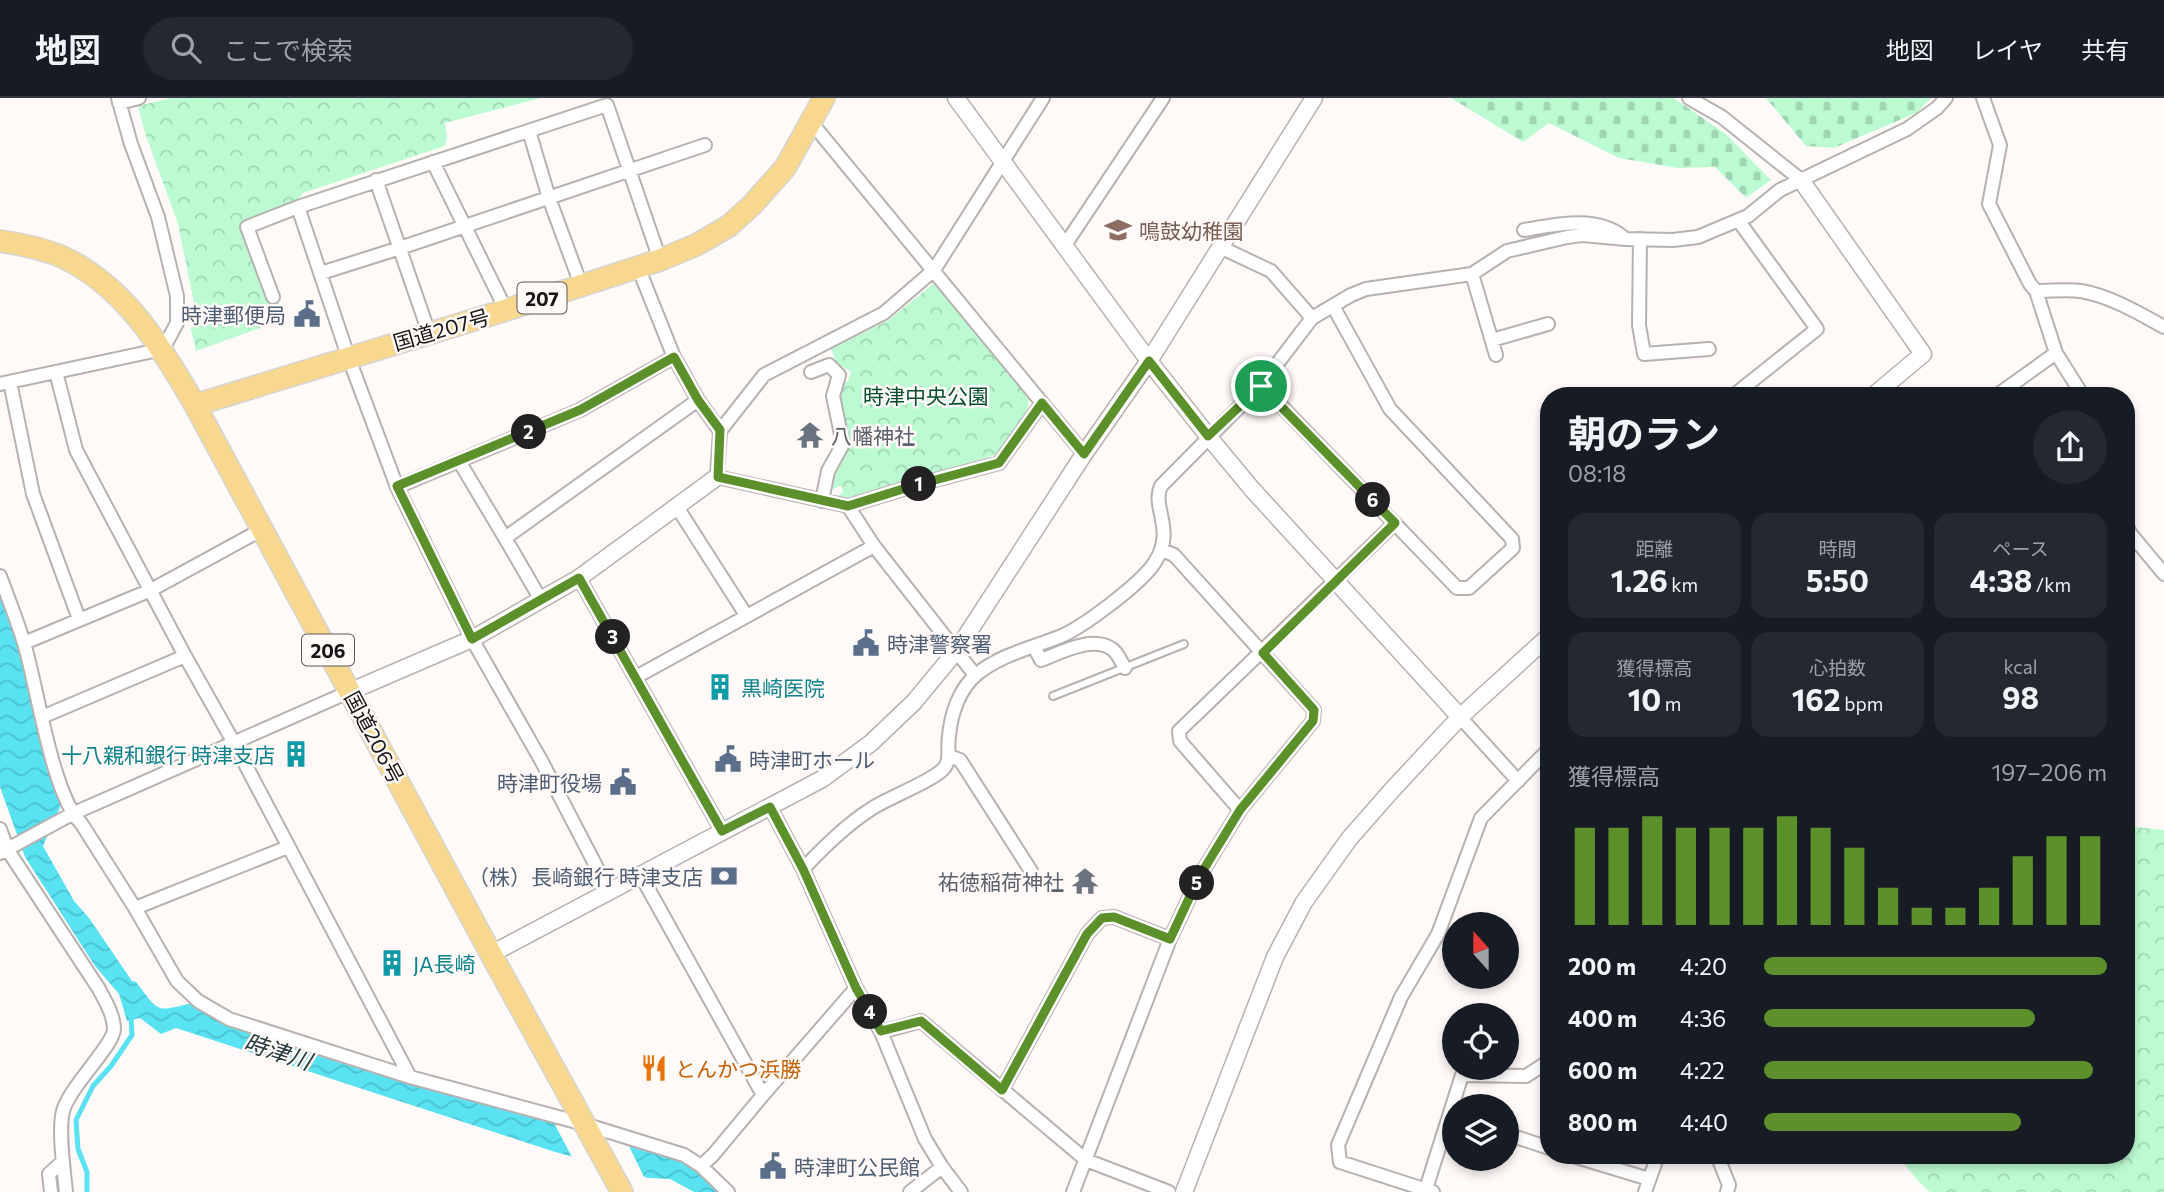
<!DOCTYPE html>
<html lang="ja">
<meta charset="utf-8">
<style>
body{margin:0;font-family:Commissioner,"Noto Sans JP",sans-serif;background:#242831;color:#f1f3f6;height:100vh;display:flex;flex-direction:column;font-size:26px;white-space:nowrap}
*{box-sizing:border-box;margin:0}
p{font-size:23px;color:#9ea1a6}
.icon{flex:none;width:38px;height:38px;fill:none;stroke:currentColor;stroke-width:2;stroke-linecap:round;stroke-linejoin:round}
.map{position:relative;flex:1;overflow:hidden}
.details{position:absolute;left:1540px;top:289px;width:595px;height:777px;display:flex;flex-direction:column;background:#171b24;border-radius:28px;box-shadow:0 4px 10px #0003}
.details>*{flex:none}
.needle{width:46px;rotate:339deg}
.tools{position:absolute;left:1442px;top:814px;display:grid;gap:14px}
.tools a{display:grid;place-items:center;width:77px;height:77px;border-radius:50%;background:#171b24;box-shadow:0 4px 10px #0003;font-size:35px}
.pin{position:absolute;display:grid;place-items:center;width:60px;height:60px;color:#fff;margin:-30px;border:4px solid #fff;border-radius:50%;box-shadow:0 2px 7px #0007}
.km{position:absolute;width:35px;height:35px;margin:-18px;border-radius:50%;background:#222;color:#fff;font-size:19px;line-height:35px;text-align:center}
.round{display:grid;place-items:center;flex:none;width:74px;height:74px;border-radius:37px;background:#242831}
.summary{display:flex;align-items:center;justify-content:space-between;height:119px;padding:0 28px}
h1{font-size:38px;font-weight:700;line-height:52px}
.stats{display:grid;grid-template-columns:repeat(3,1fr);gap:10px;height:119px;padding:7px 28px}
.stats div{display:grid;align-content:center;border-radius:18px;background:#242831;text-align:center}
.stats b{font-size:30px;font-weight:700}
.stats small{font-size:19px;font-weight:400}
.stats p{font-size:19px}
.chart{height:196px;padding:14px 28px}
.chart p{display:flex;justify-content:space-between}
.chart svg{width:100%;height:126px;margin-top:7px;stroke:#5b902a;stroke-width:6}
ul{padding:0 28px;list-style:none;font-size:23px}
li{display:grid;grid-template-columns:112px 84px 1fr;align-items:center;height:52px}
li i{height:18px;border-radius:9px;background:#5b902a}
header{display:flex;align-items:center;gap:42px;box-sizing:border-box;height:98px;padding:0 35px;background:#171b24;border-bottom:2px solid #363941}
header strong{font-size:33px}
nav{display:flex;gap:38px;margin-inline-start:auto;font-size:24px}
.search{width:490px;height:63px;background:#242831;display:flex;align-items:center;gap:18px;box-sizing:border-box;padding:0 24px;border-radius:38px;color:#9ea1a6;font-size:26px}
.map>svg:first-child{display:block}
.forest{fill:url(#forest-crowns)}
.cemetery{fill:url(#cemetery-stones)}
.water{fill:url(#water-waves)}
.pier{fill:#fff9f7}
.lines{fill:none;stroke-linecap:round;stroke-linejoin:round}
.stream{stroke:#58e2f2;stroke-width:5}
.service-casing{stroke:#b7b2b0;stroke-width:10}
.minor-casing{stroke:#b7b2b0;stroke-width:16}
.tertiary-casing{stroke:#b7b2b0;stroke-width:19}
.trunk-casing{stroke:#d5d5d5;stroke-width:24}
.service{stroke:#fff;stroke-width:6}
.minor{stroke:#fff;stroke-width:12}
.tertiary{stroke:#fff;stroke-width:16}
.trunk{stroke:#f8d88e;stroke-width:21}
.route-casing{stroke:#fff;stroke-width:14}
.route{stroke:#5b902a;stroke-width:9}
.labels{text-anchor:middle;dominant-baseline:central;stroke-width:5;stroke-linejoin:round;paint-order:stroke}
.shield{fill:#fff9f7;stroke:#5d5959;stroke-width:2}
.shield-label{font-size:19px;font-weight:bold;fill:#171515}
.education-label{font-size:21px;fill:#785e54;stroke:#fff9f7;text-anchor:start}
.service-label{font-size:21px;fill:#4e5e75;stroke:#fff9f7;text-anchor:end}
.street-label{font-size:21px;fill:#171515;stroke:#fff9f7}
.park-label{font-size:21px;fill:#05502e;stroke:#fff9f7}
.worship-label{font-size:21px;fill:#5b616d;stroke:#fff9f7;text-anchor:start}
.culture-label{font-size:21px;fill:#0d838f;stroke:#fff9f7;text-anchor:start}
.food-label{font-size:21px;fill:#c56008;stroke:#fff9f7;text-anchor:start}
.water-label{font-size:23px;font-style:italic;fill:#243c3f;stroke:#fff9f7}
</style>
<header>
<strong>地図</strong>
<div class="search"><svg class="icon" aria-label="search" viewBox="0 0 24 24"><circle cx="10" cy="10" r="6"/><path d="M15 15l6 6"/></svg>ここで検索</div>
<nav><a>地図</a><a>レイヤ</a><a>共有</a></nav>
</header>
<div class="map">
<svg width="2164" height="1094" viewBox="0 0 2164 1094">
<defs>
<pattern id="forest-crowns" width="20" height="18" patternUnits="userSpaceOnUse" patternTransform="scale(1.75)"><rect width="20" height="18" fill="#bcfbd2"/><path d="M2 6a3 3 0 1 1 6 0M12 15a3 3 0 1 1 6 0" fill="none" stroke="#a1d6b3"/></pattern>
<pattern id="cemetery-stones" width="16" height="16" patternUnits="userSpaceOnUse" patternTransform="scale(1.75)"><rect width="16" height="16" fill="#bcfbd2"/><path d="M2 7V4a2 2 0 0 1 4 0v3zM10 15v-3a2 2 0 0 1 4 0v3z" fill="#a1d6b3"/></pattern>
<pattern id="water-waves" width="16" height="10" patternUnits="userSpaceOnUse" patternTransform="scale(1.75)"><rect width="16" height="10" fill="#58e2f2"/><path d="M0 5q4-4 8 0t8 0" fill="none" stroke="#4cc1cf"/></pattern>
</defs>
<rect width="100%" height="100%" fill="#fff9f7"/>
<path class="forest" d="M171 0H541L445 25 447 39 445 48 303 95 295 106 250 120 285 221 196 253 191 232 195 210 178 126 145 35 138 8Z
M933 186 938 187 1029 301C1028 320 1012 346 995 357L839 402 838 398 843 394 841 388 832 391C828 374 842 357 851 344L838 303 842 286 848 283 851 274 836 264 831 251 889 222Z
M2126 728 2164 732V1094H1930L1920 1085 1897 1057H2126Z"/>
<path class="cemetery" d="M1451 0H1674L1727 37 1771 82 1746 100 1715 69 1678 70 1619 60 1549 25 1523 44Z
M1766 0H1931L1916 15 1834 50 1806 48Z"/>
<path class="water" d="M0 496 20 551 42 652 61 707 43 748 74 803 89 820 132 883 136 884C160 915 155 914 192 905 210 935 498 1009 549 1024 593 1036 636 1052 682 1063L722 1094H694L670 1081 648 1080 552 1053 176 930 161 936 140 920 127 923 119 896 95 868 25 759 0 689Z"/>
<path class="pier" d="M552 1021 627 1044 646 1083 574 1063Z"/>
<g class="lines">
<path class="stream" d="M87 1094V1074L78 1051 76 1022 93 988 111 968 132 937 131 917"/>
<defs>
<path id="service" d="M1053 598 1184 546"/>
<path id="minor" d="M1689 0 1722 19 1801 82
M1983 0 2000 47 1989 106 2030 186 2036 193C2051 193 2067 191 2081 193 2110 198 2139 215 2164 229
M119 5 139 0
M811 24 1084 356
M529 33 549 100 581 187
M433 64 506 212
M376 82 429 235
M1524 132C1555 127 1596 117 1623 139
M1640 141 1639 227 1644 256 1709 251
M1065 147 1163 0
M1220 149 1271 173 1312 220
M638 169 674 259
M321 175 400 150 705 47
M1472 176 1496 257
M2036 193 2056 255 2083 298
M273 199 247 129 298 109
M1492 242 1548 226
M56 274 76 352 185 558 234 645 410 979
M811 274 829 267 839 277 833 298 843 346 828 373 822 403
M10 284 33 396 79 521
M0 286 163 251 177 225V198L158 119 131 46 118 0
M1261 287 1457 490H1469L1513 450 1512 441 1390 311 1333 208
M1733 298 1817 231 1738 122
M1996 298 2056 255
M1042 305 999 365 916 387 848 408 717 379 720 333 764 277 884 215 934 172 1043 0
M459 363 505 440 698 302
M397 389 580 312 674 259 698 302 720 333
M848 408 874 448 975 577
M677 409 746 517
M2126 426 2130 435 2164 476
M505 440 541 502
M0 478C8 500 17 522 24 545 37 587 52 697 81 725L135 810 177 883 198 903 229 921 410 979 584 1026 684 1057 701 1068 713 1057 763 997 640 776
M579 480 722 733
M24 545 151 492 261 432
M1034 549 1041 562C1060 555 1092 537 1112 551 1118 555 1121 564 1125 570
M636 579 874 448
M42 619 185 558
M1460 619 1518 683
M949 658 960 662 1031 773
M770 709 803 771 856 890 881 934 925 1041 942 1069 961 1094
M1240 712 1180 643 1179 633 1395 425
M0 731 7 751 99 891C105 903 114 917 114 931 114 947 70 988 63 1013 58 1033 64 1073 66 1094
M0 755 72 716 351 593
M803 771C824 749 845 728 871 711 887 700 936 682 945 669 951 660 947 649 949 638 951 616 959 591 977 576 1000 557 1031 550 1059 539 1082 530 1142 485 1155 464 1176 431 1151 410 1161 388L1261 287 1312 220 1351 197 1366 191 1472 176 1507 153 1567 139 1582 137 1626 141 1673 142 1698 139 1748 118 1780 92 1907 31 1937 10 1946 0
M609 793 542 664 472 541 397 389 348 258 298 109 607 7 660 162
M135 810 288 749
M881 934 921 923 1086 1062 1169 1094
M1002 992 1087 836 1102 820 1114 819 1170 841
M763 997 856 890
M1507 1036 1549 1050
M1570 1057 1649 1081
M1717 1057 1729 1087 1727 1094
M701 1068 728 1094
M51 1094 49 1076 63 1063
M910 1094 942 1069
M1073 1094 1170 841 1199 779 1240 712 1313 623 1314 612 1174 457 1162 452
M1425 1094 1462 977 1526 978 1549 963
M1433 1094 1340 1064 1338 1047 1401 899 1438 836 1481 720 1549 651
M1645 1094 1658 1057"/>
<path id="tertiary" d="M956 0 1149 263 1208 338 1251 390 1460 619
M1801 82 1923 256 1873 298
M351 593 472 541 579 480 717 379
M491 856 822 681 871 645 914 604 957 552 1084 356 1149 263 1314 0
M1184 1094 1275 859 1304 804 1349 741 1392 692 1460 619 1549 538"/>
<path id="trunk" d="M0 143C20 146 39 150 58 157 123 185 161 248 195 307L491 856 622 1094
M195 307 506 212 660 162 696 147 729 128 752 107 785 70 824 0"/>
</defs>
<use href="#service" class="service-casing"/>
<use href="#minor" class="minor-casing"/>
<use href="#tertiary" class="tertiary-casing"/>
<use href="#trunk" class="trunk-casing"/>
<use href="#service" class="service"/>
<use href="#minor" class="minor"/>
<use href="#tertiary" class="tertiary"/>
<use href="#trunk" class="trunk"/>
</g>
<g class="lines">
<defs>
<path id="route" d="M674 259 698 302 720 332 718 379 848 408 916 387 999 365 1042 305 1084 356 1149 263 1208 338 1261 288 1395 425 1263 555 1314 612 1313 623 1240 712 1199 779 1170 841 1114 819 1102 820 1087 836 1002 992 921 923 881 933 856 890 803 771 770 709 722 733 579 480 472 541 397 388 580 312Z"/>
</defs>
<use href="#route" class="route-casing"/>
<use href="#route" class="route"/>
</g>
<defs>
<symbol id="school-bare" viewBox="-9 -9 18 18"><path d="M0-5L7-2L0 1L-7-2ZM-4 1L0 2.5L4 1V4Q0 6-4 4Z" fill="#8d6e63" stroke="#fff9f7" stroke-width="2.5" paint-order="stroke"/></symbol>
<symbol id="civic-bare" viewBox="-9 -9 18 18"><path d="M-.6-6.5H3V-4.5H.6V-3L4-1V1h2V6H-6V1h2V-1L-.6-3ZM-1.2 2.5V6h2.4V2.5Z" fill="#5c6f8a" stroke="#fff9f7" stroke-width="2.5" paint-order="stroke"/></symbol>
<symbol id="temple-bare" viewBox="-9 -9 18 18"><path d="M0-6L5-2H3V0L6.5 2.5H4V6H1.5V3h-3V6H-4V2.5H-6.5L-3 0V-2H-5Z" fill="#6b7280" stroke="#fff9f7" stroke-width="2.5" paint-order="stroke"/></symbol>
<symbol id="building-bare" viewBox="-9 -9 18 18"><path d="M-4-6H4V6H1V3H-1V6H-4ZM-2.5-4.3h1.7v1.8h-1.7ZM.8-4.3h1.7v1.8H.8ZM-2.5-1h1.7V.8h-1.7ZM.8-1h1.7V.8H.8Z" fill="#0f9aa8" stroke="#fff9f7" stroke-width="2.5" paint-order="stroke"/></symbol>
<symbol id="bank-bare" viewBox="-9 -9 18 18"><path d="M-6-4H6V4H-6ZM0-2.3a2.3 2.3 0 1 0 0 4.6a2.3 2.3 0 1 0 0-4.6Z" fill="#5c6f8a" stroke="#fff9f7" stroke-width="2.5" paint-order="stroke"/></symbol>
<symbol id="restaurant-bare" viewBox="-9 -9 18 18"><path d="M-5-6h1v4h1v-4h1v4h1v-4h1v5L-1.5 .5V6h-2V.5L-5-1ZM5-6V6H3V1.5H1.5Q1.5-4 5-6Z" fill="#e8710a" stroke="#fff9f7" stroke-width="2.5" paint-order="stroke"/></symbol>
</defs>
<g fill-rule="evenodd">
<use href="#school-bare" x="1099" y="113" width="38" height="38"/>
<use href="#civic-bare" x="288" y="197" width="38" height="38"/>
<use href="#temple-bare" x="791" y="318" width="38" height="38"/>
<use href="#civic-bare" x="847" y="526" width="38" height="38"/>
<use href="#building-bare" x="701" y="570" width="38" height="38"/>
<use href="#building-bare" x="277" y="637" width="38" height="38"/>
<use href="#civic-bare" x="709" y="642" width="38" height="38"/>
<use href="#civic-bare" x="604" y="665" width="38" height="38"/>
<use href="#bank-bare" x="705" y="759" width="38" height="38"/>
<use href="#temple-bare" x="1066" y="764" width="38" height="38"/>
<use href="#building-bare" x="373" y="846" width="38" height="38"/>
<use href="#restaurant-bare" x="635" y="951" width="38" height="38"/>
<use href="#civic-bare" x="754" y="1049" width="38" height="38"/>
</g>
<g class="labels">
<g class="shield">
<rect x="517.5" y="184.5" width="49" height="31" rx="5"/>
<rect x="302" y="536.5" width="52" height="31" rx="5"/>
</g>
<g class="shield-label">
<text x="542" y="200">207</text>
<text x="328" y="552">206</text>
</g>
<g class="education-label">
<text x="1139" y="132">鳴鼓幼稚園</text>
</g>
<g class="service-label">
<text x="286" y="216">時津郵便局</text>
<text x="887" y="545" text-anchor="start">時津警察署</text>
<text x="749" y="661" text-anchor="start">時津町ホール</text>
<text x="602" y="684">時津町役場</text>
<text x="703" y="778">（株）長崎銀行 時津支店</text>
<text x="794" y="1068" text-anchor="start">時津町公民館</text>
</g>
<g class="street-label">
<text transform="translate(441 231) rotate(-16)">国道207号</text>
<text transform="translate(375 639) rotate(62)">国道206号</text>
</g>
<g class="park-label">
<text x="926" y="297">時津中央公園</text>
</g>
<g class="worship-label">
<text x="831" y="337">八幡神社</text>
<text x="1064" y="783" text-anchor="end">祐徳稲荷神社</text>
</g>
<g class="culture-label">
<text x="741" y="589">黒崎医院</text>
<text x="275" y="656" text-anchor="end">十八親和銀行 時津支店</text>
<text x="413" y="865">JA長崎</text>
</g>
<g class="food-label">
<text x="675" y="970">とんかつ浜勝</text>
</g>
<g class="water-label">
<text transform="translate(278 953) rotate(18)">時津川</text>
</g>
</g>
</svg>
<div class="tools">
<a><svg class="needle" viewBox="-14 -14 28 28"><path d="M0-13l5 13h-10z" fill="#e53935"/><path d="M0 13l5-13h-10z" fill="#9ea1a6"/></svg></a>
<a><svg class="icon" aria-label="locate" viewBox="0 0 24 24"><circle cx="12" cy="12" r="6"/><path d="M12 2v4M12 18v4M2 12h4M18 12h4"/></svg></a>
<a><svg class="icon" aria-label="layers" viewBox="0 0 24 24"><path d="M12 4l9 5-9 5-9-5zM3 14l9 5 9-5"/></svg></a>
</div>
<div class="pin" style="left:1261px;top:288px;background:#1e9e55"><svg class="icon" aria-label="arrive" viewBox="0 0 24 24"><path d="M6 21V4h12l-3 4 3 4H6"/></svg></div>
<b class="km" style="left:919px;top:386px">1</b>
<b class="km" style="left:529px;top:334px">2</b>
<b class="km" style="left:613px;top:539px">3</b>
<b class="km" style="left:870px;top:914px">4</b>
<b class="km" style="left:1197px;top:785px">5</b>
<b class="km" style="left:1373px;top:402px">6</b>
<section class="details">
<div class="summary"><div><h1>朝のラン</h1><p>08:18</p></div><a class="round"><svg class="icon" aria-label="share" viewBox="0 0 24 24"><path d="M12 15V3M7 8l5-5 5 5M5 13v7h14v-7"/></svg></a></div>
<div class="stats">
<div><p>距離</p><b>1.26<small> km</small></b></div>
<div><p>時間</p><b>5:50</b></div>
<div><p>ペース</p><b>4:38<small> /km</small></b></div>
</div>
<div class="stats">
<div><p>獲得標高</p><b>10<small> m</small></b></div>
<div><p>心拍数</p><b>162<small> bpm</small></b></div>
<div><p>kcal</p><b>98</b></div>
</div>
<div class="chart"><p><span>獲得標高</span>197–206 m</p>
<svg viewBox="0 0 160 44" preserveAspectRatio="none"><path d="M5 44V10M15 44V10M25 44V6M35 44V10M45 44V10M55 44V10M65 44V6M75 44V10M85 44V17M95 44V31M105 44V38M115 44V38M125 44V31M135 44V20M145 44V13M155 44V13"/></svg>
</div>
<ul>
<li><b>200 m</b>4:20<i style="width:100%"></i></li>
<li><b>400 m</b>4:36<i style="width:79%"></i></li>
<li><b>600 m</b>4:22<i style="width:96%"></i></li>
<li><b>800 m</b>4:40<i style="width:75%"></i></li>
</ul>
</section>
</div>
